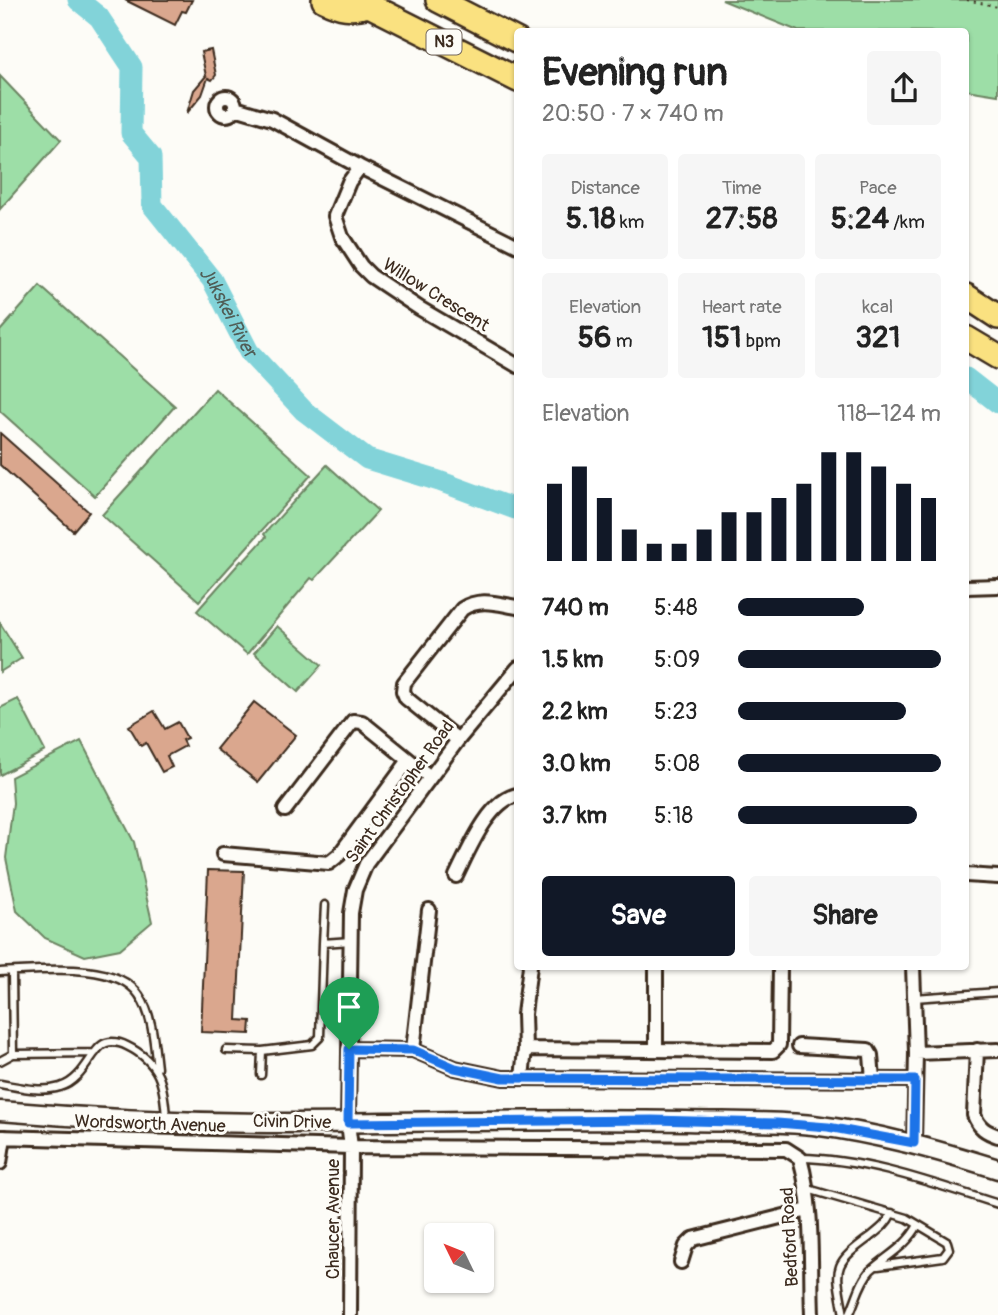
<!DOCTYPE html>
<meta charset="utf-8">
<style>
body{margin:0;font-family:Pangolin,sans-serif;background:#f6f6f6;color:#222;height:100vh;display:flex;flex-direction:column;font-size:26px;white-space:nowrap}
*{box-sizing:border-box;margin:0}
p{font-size:23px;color:#767676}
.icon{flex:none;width:38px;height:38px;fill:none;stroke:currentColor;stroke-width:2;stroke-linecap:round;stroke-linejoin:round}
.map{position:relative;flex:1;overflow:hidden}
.details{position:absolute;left:514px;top:28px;width:455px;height:942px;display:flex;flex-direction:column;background:#fff;border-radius:7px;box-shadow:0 2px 5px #0004}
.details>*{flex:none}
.needle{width:46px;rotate:313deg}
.fabs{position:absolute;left:424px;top:1223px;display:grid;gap:14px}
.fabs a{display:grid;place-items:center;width:70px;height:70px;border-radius:7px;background:#fff;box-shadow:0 2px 5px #0004;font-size:35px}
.pin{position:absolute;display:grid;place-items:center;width:60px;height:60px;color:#fff;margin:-72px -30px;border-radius:50% 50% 50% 0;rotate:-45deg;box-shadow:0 0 7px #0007}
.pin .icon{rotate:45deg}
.round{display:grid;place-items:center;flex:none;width:74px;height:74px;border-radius:7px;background:#f6f6f6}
.head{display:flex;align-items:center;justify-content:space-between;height:119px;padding:0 28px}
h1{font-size:38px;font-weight:700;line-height:52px}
.stats{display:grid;grid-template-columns:repeat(3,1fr);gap:10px;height:119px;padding:7px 28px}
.stats div{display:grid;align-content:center;border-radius:7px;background:#f6f6f6;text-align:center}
.stats b{font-size:30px;font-weight:700}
.stats small{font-size:19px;font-weight:400}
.stats p{font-size:19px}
.chart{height:196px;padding:14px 28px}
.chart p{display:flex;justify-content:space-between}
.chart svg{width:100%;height:126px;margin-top:7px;stroke:#111827;stroke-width:6}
.primary-button{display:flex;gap:14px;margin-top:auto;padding:14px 28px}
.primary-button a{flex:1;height:80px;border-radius:7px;background:#111827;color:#fff;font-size:28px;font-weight:700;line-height:80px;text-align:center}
.primary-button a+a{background:#f6f6f6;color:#222}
ul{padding:0 28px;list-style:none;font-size:23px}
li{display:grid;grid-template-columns:112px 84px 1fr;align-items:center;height:52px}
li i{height:18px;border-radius:9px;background:#111827}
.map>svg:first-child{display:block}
.green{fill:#9ddea7;stroke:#6c8462;stroke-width:2}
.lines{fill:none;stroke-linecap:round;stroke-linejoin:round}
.river{stroke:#82d3d9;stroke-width:21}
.building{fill:#daa78e;stroke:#3b2a1e;stroke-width:2}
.lane-casing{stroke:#3b2a1e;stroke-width:11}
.street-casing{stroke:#3b2a1e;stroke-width:18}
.secondary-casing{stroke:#3b2a1e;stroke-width:23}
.highway-casing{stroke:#3b2a1e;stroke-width:28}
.path{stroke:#3b2a1e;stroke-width:2;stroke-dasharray:2 5;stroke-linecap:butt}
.lane{stroke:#fdfcf7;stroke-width:6}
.street{stroke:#fdfcf7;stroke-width:12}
.secondary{stroke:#fdfcf7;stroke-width:18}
.highway{stroke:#fae180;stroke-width:23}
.route-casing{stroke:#fff;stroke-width:14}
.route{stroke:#1a73e8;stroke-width:9}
.labels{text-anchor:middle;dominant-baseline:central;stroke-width:6;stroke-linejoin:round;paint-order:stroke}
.shield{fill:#fdfcf7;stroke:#75695f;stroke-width:2}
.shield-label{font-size:16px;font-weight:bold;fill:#3b2a1e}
.street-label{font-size:18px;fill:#3b2a1e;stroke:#fdfcf7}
.water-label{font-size:19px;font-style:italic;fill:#505d56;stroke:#fdfcf7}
</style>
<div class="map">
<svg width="998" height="1315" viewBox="0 0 998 1315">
<rect width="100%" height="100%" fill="#fdfcf7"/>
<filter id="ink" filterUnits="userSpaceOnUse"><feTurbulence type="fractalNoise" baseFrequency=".0143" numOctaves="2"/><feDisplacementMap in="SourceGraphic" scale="14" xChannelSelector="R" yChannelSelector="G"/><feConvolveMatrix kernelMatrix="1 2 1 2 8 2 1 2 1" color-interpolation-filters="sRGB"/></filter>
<g filter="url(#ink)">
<path class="green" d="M722 0H998V95L966 90V32L798 31Z
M0 76 61 140 0 209Z
M40 286 175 406 95 496 0 411V331Z
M215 389 311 475 199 601 102 515Z
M327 465 378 511 314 580 311 578 247 654 197 611 241 561 243 562 266 537 264 534Z
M0 623 22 658 0 672Z
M277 626 322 665 298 692 254 653Z
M18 699 45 751 0 775V708Z
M81 741 134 842 152 922 120 949 85 956 45 938 17 911 6 858 13 803 11 777Z"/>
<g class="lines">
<g class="river">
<path id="s1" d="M78 0 99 17 132 67 131 133 151 157 152 205 212 280 249 352 304 411 367 459 439 481 515 509 518 508"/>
<path d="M966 378 998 403"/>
</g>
</g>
<path class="building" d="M125 0H192L186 12 182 11 175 25Z
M211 50 216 75 212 80 208 78 202 95 187 113 194 90 206 76 201 52Z
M0 433 89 512 73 531 0 465Z
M254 702 296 735 258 782 216 749Z
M154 711 165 729 178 722 187 738 182 740 185 746 167 756 172 767 162 772 146 743 141 746 129 726Z
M208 870 244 871 237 1020 251 1021 250 1034 201 1032Z"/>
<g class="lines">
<defs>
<path id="lane" d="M323 943 325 905
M0 972C36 971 116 960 139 995 153 1015 154 1044 157 1068
M12 972 13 1054
M914 998 998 992
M226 1050 262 1051 312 1045 320 1037 323 943 351 941
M0 1061 13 1054 95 1053
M261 1075 262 1051
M0 1084C19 1087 41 1093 60 1087 85 1080 92 1047 106 1043 113 1041 121 1043 127 1046 160 1062 164 1084 166 1118
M800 1158C868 1159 935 1184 998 1204
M808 1189 907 1218 947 1242 949 1249 943 1257 878 1266
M844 1315C836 1268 830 1266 870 1237 880 1229 887 1224 892 1213
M849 1315C856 1301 860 1281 871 1270 888 1255 907 1246 918 1225"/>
<path id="street" d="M217 106a9 9 0 1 1 18 0a9 9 0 1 1-18 0Z
M235 108 272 119 360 167 518 246
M360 167 349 182 335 216 342 237 361 266 371 276 419 308 518 366
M966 587 998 586
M458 740 406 698 403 691 404 683 462 609C480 597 498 604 518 607
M285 810 353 721 362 722 430 777
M223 854 329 863 339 855 409 760
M966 875 998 877
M456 876C468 852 489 799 518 795
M530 966 524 1014 525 1049 773 1051 779 1045 780 966
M656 966V1050
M913 966 916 1053 914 1143
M799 1046 868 1050 871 1055 873 1080
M349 1049 413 1050 455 1068 503 1078 915 1080
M413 1050 429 910
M977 1050 974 1115C979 1128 986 1132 998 1136
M916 1053 998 1050
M522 1078 525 1049
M0 1137 351 1147 786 1149 800 1158C814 1208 810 1264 812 1315
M0 1163 4 1137
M681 1262 686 1246 693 1239 808 1210
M350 1315 351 1147 348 1123 351 913 355 890 366 864 458 740 518 668"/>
<path id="secondary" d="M0 1111C128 1122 257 1125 385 1122 486 1121 586 1119 686 1121 729 1122 771 1121 813 1125 877 1133 937 1150 998 1169"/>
<path id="highway" d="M324 0C340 8 351 10 369 5
M359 0 518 80
M438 0 518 41
M966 296 998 317
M966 338 998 357"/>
</defs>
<use href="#lane" class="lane-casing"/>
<use href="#street" class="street-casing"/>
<use href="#secondary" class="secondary-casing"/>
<use href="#highway" class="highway-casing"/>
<path class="path" d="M967 0 998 7"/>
<use href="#lane" class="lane"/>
<use href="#street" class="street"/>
<use href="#secondary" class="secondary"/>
<use href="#highway" class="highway"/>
</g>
</g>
<g class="lines" filter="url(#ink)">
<defs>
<path id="route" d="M349 1049 413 1050 455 1068 503 1078 915 1080 914 1143 828 1127 777 1123 652 1120 348 1123Z"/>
</defs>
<use href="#route" class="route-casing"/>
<use href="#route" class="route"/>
</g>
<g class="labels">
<rect class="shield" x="426.5" y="29.5" width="35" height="25" rx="5"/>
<g class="shield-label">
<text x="444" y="42">N3</text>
</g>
<g class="street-label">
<text transform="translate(436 295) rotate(32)">Willow Crescent</text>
<text transform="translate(400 792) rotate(-54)">Saint Christopher Road</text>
<text transform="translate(292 1122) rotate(1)">Civin Drive</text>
<text transform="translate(150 1124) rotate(2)">Wordsworth Avenue</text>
<text transform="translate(333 1219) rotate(-90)">Chaucer Avenue</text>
<text transform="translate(790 1237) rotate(-93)">Bedford Road</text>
</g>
<g class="water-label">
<text stroke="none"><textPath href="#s1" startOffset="364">Jukskei River</textPath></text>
</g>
</g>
</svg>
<div class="fabs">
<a><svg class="needle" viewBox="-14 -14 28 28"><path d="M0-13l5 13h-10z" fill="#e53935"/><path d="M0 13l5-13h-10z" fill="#767676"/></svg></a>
</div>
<div class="pin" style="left:349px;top:1049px;background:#1e9e55"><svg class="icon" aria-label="arrive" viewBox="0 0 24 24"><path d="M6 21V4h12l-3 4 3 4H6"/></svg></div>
<section class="details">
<div class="head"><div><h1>Evening run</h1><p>20:50 · 7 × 740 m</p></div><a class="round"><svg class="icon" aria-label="share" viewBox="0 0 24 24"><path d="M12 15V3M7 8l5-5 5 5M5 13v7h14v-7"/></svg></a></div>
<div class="stats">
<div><p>Distance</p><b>5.18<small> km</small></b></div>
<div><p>Time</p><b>27:58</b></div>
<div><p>Pace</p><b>5:24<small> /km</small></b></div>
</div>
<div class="stats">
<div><p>Elevation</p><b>56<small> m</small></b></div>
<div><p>Heart rate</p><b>151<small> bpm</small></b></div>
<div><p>kcal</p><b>321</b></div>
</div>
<div class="chart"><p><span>Elevation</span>118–124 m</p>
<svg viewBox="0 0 160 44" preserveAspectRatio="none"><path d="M5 44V17M15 44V11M25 44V22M35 44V33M45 44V38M55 44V38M65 44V33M75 44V27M85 44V27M95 44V22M105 44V17M115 44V6M125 44V6M135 44V11M145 44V17M155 44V22"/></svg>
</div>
<ul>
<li><b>740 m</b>5:48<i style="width:62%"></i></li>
<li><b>1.5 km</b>5:09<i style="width:100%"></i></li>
<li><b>2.2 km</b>5:23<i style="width:83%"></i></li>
<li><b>3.0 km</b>5:08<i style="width:100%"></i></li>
<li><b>3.7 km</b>5:18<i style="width:88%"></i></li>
</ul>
<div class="primary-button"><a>Save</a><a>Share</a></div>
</section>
</div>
